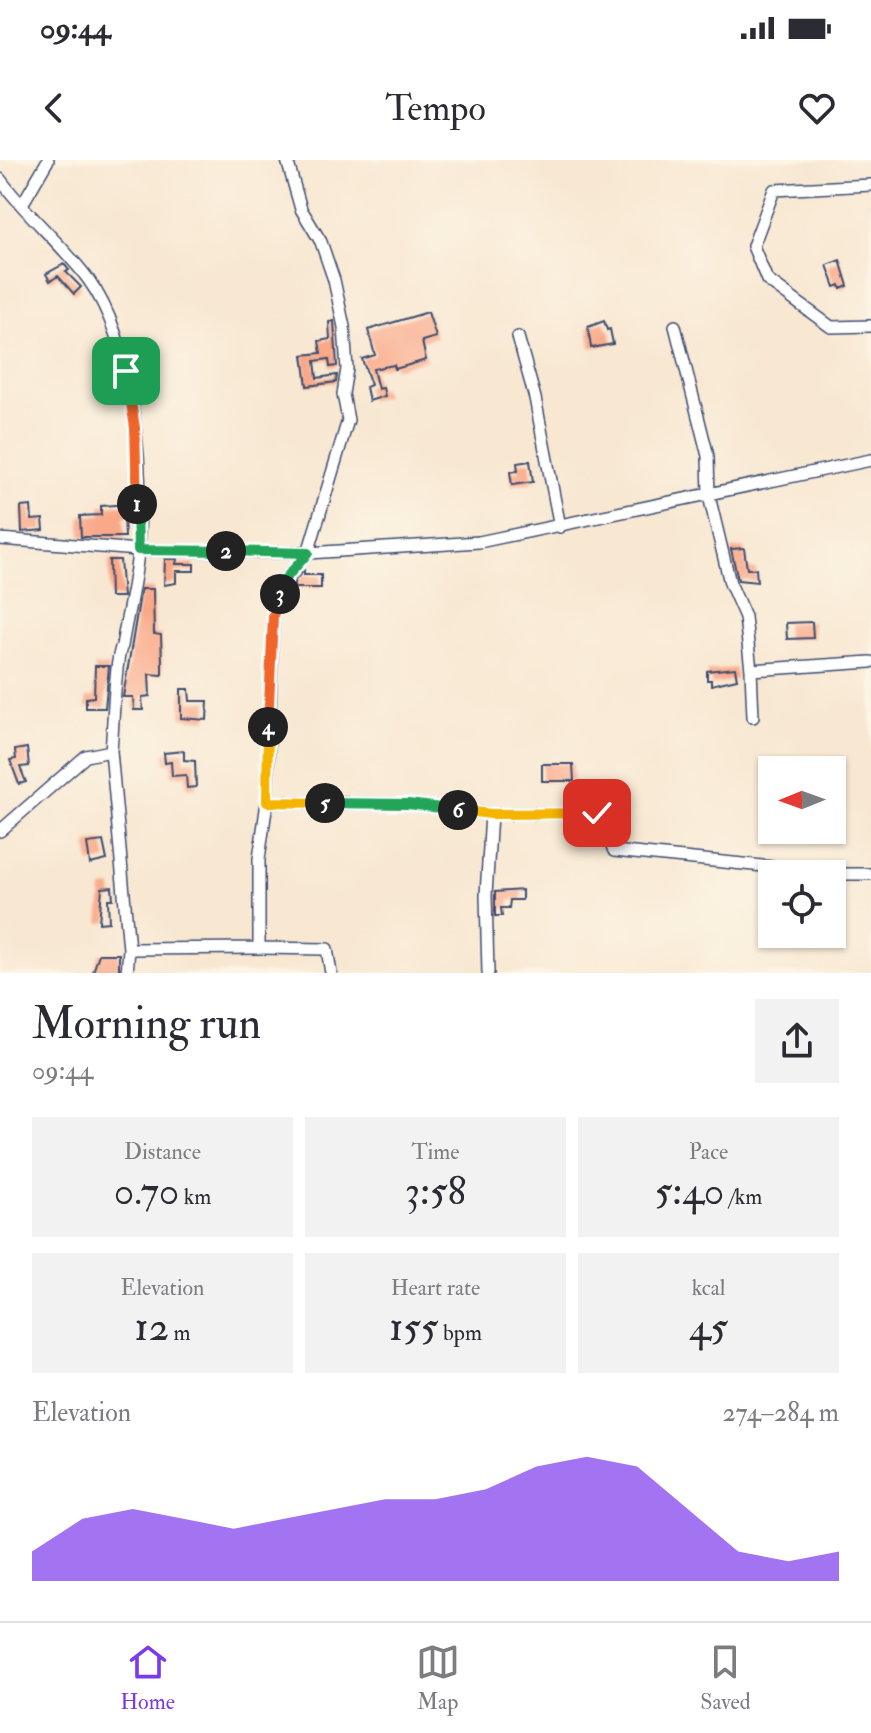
<!DOCTYPE html>
<meta charset="utf-8">
<style>
body{margin:0;font-family:"IM FELL Double Pica",serif;background:#f2f2f3;color:#2b2b33;height:100vh;display:flex;flex-direction:column;font-size:30px;white-space:nowrap}
*{box-sizing:border-box;margin:0}
p{font-size:26px;color:#7c7c81}
.icon{flex:none;width:44px;height:44px;fill:none;stroke:currentColor;stroke-width:2;stroke-linecap:round;stroke-linejoin:round}
.map{position:relative;height:813px;overflow:hidden}
.side{display:flex;flex-direction:column;background:#fff;flex:1}
.side>*{flex:none}
.needle{width:52px;rotate:269deg}
.buttons{position:absolute;left:758px;top:596px;display:grid;gap:16px}
.buttons a{display:grid;place-items:center;width:88px;height:88px;border-radius:0px;background:#fff;box-shadow:0 2px 6px #0004;font-size:40px}
.pin{position:absolute;display:grid;place-items:center;width:68px;height:68px;color:#fff;margin:-34px;border-radius:16px;box-shadow:0 4px 12px #0006}
.km{position:absolute;width:40px;height:40px;margin:-20px;border-radius:50%;background:#222;color:#fff;font-size:22px;line-height:40px;text-align:center}
.round{display:grid;place-items:center;flex:none;width:84px;height:84px;border-radius:0px;background:#f2f2f3}
.summary{display:flex;align-items:center;justify-content:space-between;height:136px;padding:0 32px}
h1{font-size:44px;font-weight:600;line-height:60px}
.figures{display:grid;grid-template-columns:repeat(3,1fr);gap:12px;height:136px;padding:8px 32px}
.figures div{display:grid;align-content:center;border-radius:0px;background:#f2f2f3;text-align:center}
.figures b{font-size:40px;font-weight:600}
.figures small{font-size:22px;font-weight:400}
.figures p{font-size:22px}
.chart{height:224px;padding:16px 32px}
.chart p{display:flex;justify-content:space-between}
.chart svg{width:100%;height:144px;margin-top:8px;fill:#7c3aed;opacity:.7}
.status{display:flex;justify-content:space-between;align-items:center;height:56px;padding:0 40px;background:#fff;direction:ltr}
.status svg{height:22px;fill:currentColor}
header{display:flex;justify-content:space-between;align-items:center;height:104px;padding:0 32px;background:#fff;font-size:36px;font-weight:600}
.tab-bar{display:flex;justify-content:space-around;align-items:center;height:112px;border-top:2px solid #e1e1e2;background:#fff;font-size:22px;color:#7c7c81}
.tab-bar a{display:grid;justify-items:center;gap:4px}
.tab-bar .selected{color:#7c3aed}
.map>svg:first-child{display:block}
.building{fill:#f9a888}
.lines{fill:none;stroke-linecap:round;stroke-linejoin:round}
.minor-casing{stroke:#3c4b6f;stroke-width:14}
.minor{stroke:#fff;stroke-width:11}
.split-1-casing{stroke:#fff;stroke-width:16}
.split-2-casing{stroke:#fff;stroke-width:16}
.split-3-casing{stroke:#fff;stroke-width:16}
.split-4-casing{stroke:#fff;stroke-width:16}
.split-5-casing{stroke:#fff;stroke-width:16}
.split-6-casing{stroke:#fff;stroke-width:16}
.split-7-casing{stroke:#fff;stroke-width:16}
.split-1{stroke:#f0652b;stroke-width:10}
.split-2{stroke:#22a559;stroke-width:10}
.split-3{stroke:#22a559;stroke-width:10}
.split-4{stroke:#f0652b;stroke-width:10}
.split-5{stroke:#f5b400;stroke-width:10}
.split-6{stroke:#22a559;stroke-width:10}
.split-7{stroke:#f5b400;stroke-width:10}
</style>
<div class="status"><b>09:44</b><svg viewBox="0 0 49 12"><path d="M0 12V9h3v3zM5 12V6h3v6zM10 12V3h3v9zM15 12V0h3v12zM26 1h20v11H26zM47 4h2v5h-2z"/></svg></div>
<header><svg class="icon" aria-label="back" viewBox="0 0 24 24"><path d="M15 5l-7 7 7 7"/></svg>Tempo<svg class="icon" aria-label="heart" viewBox="0 0 24 24"><path d="M12 20l-8-8c-3-5 5-10 8-4 3-6 11-1 8 4z"/></svg></header>
<div class="map">
<svg width="871" height="813" viewBox="0 0 871 813">
<rect width="100%" height="100%" fill="#fcf5e5"/>
<filter id="ink" filterUnits="userSpaceOnUse"><feTurbulence type="fractalNoise" baseFrequency=".0125" numOctaves="2"/><feDisplacementMap in="SourceGraphic" scale="16" xChannelSelector="R" yChannelSelector="G"/><feConvolveMatrix kernelMatrix="1 2 1 2 8 2 1 2 1" color-interpolation-filters="sRGB"/></filter>
<filter id="wash" filterUnits="userSpaceOnUse"><feTurbulence type="fractalNoise" baseFrequency=".006" numOctaves="4" result="noise"/><feDisplacementMap in="SourceGraphic" scale="32" xChannelSelector="R" yChannelSelector="G"/><feGaussianBlur stdDeviation="1.8" result="paint"/><feColorMatrix in="noise" values="0 0 0 0 0 0 0 0 0 0 0 0 0 0 0 0 0 1.4 0 .05"/><feComposite in="paint" operator="in"/></filter>
<g filter="url(#wash)">
<rect width="100%" height="100%" fill="#f8e7d1"/>
<g id="blocks">
<path class="building" d="M840 100 848 126 841 129 840 125 835 127 827 105Z
M64 104 69 110 66 112 81 127 74 134 58 116 50 121 46 114Z
M428 152 436 177 422 181 426 200 395 209 394 205 373 209 378 229 383 228 385 236 369 241 366 227 371 225 362 199 375 195 368 170Z
M334 161 337 206 330 207 329 199 315 201 317 218 337 215 336 222 307 226 303 195 321 193 319 181 330 179 329 162Z
M604 161 607 170 610 169 613 184 591 188 588 167Z
M530 301 533 322 512 325 510 312 518 311 517 303Z
M129 344 130 357H124L125 377H81L80 356 101 355V346Z
M31 346 32 360 43 359 44 370 22 372 21 347Z
M744 388 747 409H756L757 422 738 420 731 389Z
M165 399H177L176 404H194V411H176V423L164 425Z
M109 400H120L123 437H110Z
M304 410V415H321V428H294V421Z
M141 429H153L154 474 161 475 162 503V515L149 514 150 536 142 537 143 550H134L133 537H123Z
M812 462 813 478 787 479 786 463Z
M95 506H109L105 548H86V538L94 537Z
M735 508 737 519 711 525V520H707V511Z
M181 529H189L190 541H208L207 560 181 558Z
M27 588 29 606 20 607 26 622 19 624 10 600 16 599 15 590Z
M184 591V600L195 601 196 627 187 628 186 615 172 616 171 602 165 603 164 593Z
M542 604H573L574 621H542Z
M103 681 107 700 90 704 87 683Z
M112 727 113 739H108L109 762 99 763 102 728Z
M522 730V740H510L509 748H501L502 756H495V732Z
M99 794H119V813L93 812Z"/>
</g>
</g>
<g filter="url(#ink)">
<use href="#blocks" fill-opacity="0" stroke="#3c4b6f" stroke-width="2"/>
<g class="lines">
<defs>
<path id="minor" d="M0 19C26 55 62 84 88 119 135 183 144 312 138 390 136 422 127 454 122 486 115 496 113 571 111 591
M871 25 774 30 753 86 767 120 831 167 871 166
M23 43 48 0
M675 166 708 296 709 336 730 423 745 457 751 510 871 502
M518 177 535 238 560 367
M0 379 138 390 308 393 479 382 871 300
M751 510 753 557
M267 642 408 644 491 654 597 653 614 691 842 714H871
M0 671 86 596 111 591 129 789 259 788V699L267 642 273 456 284 420 308 393 348 260 343 234 347 209 344 167 334 120 321 82 301 49 287 0
M259 788 327 789 331 813
M127 813 129 789
M488 813 486 735 491 654"/>
</defs>
<use href="#minor" class="minor-casing"/>
<use href="#minor" class="minor"/>
</g>
</g>
<g class="lines" filter="url(#ink)">
<defs>
<path id="split-1" d="M126 211 135 268 137 344"/>
<path id="split-2" d="M137 344 138 390 226 391"/>
<path id="split-3" d="M226 391 308 393 284 420 280 434"/>
<path id="split-4" d="M268 567 273 456 280 434"/>
<path id="split-5" d="M268 567 267 642 325 643"/>
<path id="split-6" d="M325 643 408 644 458 650"/>
<path id="split-7" d="M458 650 491 654 597 653"/>
</defs>
<use href="#split-1" class="split-1-casing"/>
<use href="#split-2" class="split-2-casing"/>
<use href="#split-3" class="split-3-casing"/>
<use href="#split-4" class="split-4-casing"/>
<use href="#split-5" class="split-5-casing"/>
<use href="#split-6" class="split-6-casing"/>
<use href="#split-7" class="split-7-casing"/>
<use href="#split-1" class="split-1"/>
<use href="#split-2" class="split-2"/>
<use href="#split-3" class="split-3"/>
<use href="#split-4" class="split-4"/>
<use href="#split-5" class="split-5"/>
<use href="#split-6" class="split-6"/>
<use href="#split-7" class="split-7"/>
</g>
</svg>
<div class="buttons">
<a><svg class="needle" viewBox="-14 -14 28 28"><path d="M0-13l5 13h-10z" fill="#e53935"/><path d="M0 13l5-13h-10z" fill="#7c7c81"/></svg></a>
<a><svg class="icon" aria-label="locate" viewBox="0 0 24 24"><circle cx="12" cy="12" r="6"/><path d="M12 2v4M12 18v4M2 12h4M18 12h4"/></svg></a>
</div>
<div class="pin" style="left:126px;top:211px;background:#1e9e55"><svg class="icon" aria-label="arrive" viewBox="0 0 24 24"><path d="M6 21V4h12l-3 4 3 4H6"/></svg></div>
<div class="pin" style="left:597px;top:653px;background:#d93025"><svg class="icon" aria-label="check" viewBox="0 0 24 24"><path d="M5 12l5 5 9-10"/></svg></div>
<b class="km" style="left:137px;top:344px">1</b>
<b class="km" style="left:226px;top:391px">2</b>
<b class="km" style="left:280px;top:434px">3</b>
<b class="km" style="left:268px;top:567px">4</b>
<b class="km" style="left:325px;top:643px">5</b>
<b class="km" style="left:458px;top:650px">6</b>
</div>
<section class="side">
<div class="summary"><div><h1>Morning run</h1><p>09:44</p></div><a class="round"><svg class="icon" aria-label="share" viewBox="0 0 24 24"><path d="M12 15V3M7 8l5-5 5 5M5 13v7h14v-7"/></svg></a></div>
<div class="figures">
<div><p>Distance</p><b>0.70<small> km</small></b></div>
<div><p>Time</p><b>3:58</b></div>
<div><p>Pace</p><b>5:40<small> /km</small></b></div>
</div>
<div class="figures">
<div><p>Elevation</p><b>12<small> m</small></b></div>
<div><p>Heart rate</p><b>155<small> bpm</small></b></div>
<div><p>kcal</p><b>45</b></div>
</div>
<div class="chart"><p><span>Elevation</span>274–284 m</p>
<svg viewBox="0 0 160 44" preserveAspectRatio="none"><path d="M0 44V35L10 25L20 22L30 25L40 28L50 25L60 22L70 19L80 19L90 16L100 9L110 6L120 9L130 22L140 35L150 38L160 35V44z"/></svg>
</div>
</section>
<nav class="tab-bar">
<a class="selected"><svg class="icon" aria-label="home" viewBox="0 0 24 24"><path d="M3 11l9-7 9 7M6 9v11h12V9"/></svg>Home</a>
<a><svg class="icon" aria-label="map" viewBox="0 0 24 24"><path d="M3 6l6-2 6 2 6-2v14l-6 2-6-2-6 2zM9 4v14M15 6v14"/></svg>Map</a>
<a><svg class="icon" aria-label="saved" viewBox="0 0 24 24"><path d="M7 4h10v16l-5-4-5 4z"/></svg>Saved</a>
</nav>
